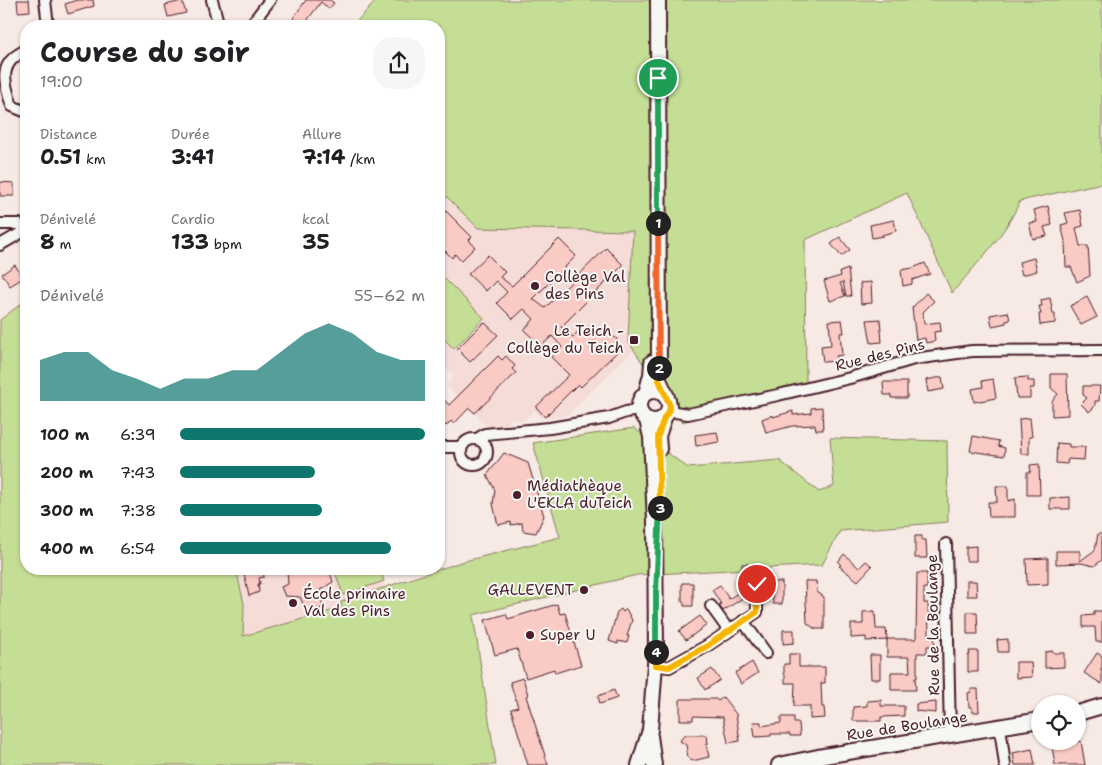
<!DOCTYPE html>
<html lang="fr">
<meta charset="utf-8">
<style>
body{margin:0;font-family:"Shantell Sans",sans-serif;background:#f6f6f6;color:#202124;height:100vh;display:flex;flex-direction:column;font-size:19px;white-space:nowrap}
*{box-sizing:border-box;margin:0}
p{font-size:16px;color:#757577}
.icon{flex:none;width:28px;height:28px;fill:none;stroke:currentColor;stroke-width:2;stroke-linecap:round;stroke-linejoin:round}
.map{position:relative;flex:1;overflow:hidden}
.drawer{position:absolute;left:20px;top:20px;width:425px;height:555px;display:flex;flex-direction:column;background:#fff;border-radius:20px;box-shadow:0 1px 4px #0004}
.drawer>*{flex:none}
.controls{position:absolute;left:1031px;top:695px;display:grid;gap:10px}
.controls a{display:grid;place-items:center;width:55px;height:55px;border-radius:50%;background:#fff;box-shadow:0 1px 4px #0004;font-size:25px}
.pin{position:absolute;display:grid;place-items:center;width:42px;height:42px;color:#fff;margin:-21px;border:2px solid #fff;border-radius:50%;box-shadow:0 1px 5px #0007}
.km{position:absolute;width:25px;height:25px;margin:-12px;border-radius:50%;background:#222;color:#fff;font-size:14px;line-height:25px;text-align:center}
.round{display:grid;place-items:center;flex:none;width:52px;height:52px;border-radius:20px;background:#f6f6f6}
.headline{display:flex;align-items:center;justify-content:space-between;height:85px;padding:0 20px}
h1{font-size:28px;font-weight:700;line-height:38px}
.figures{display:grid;grid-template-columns:repeat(3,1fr);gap:8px;height:85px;padding:5px 20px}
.figures div{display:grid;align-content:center}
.figures b{font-size:21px;font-weight:700}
.figures small{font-size:14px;font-weight:400}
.figures p{font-size:14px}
.chart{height:140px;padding:10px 20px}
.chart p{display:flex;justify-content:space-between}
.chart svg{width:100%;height:90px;margin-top:5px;fill:#0f766e;opacity:.7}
ul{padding:0 20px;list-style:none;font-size:16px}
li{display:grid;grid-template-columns:80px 60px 1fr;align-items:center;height:38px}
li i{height:12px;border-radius:6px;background:#0f766e}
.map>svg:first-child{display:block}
.built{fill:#f5dcd7}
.green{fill:#c5de95;stroke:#887e60}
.building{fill:#facac5;stroke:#4a1f2b}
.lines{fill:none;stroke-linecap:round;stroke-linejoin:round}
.street-casing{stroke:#4a1f2b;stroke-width:14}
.secondary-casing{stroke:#4a1f2b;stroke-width:18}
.street{stroke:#f6f6f2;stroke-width:10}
.secondary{stroke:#f6f6f2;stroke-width:14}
.split-1-casing{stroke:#fff;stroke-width:10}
.split-2-casing{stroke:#fff;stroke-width:10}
.split-3-casing{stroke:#fff;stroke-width:10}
.split-4-casing{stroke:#fff;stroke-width:10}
.split-5-casing{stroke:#fff;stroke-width:10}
.split-1{stroke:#22a559;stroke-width:6}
.split-2{stroke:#f0652b;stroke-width:6}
.split-3{stroke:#f5b400;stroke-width:6}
.split-4{stroke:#22a559;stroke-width:6}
.split-5{stroke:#f5b400;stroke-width:6}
.poi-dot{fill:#4a1f2b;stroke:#f6f6f2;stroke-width:2}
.labels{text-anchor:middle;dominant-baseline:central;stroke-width:4;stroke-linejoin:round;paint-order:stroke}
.poi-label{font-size:15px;fill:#4a1f2b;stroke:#f6f6f2;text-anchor:start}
.street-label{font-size:15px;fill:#4a1f2b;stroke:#f6f6f2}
</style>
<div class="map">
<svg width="1102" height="765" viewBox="0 0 1102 765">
<rect width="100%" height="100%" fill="#f7e9e4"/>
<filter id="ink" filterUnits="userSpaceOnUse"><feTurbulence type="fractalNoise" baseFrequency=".02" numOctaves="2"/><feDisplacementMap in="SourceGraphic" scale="10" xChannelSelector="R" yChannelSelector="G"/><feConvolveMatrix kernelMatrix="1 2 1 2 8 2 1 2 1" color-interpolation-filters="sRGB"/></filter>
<g filter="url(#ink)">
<path class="built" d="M445 196 478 228 633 231 628 341 634 349 568 415 542 419 534 410 523 421 512 419 504 427 490 429 446 385 454 376 439 361V200Z
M236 569H381L385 588 341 602 342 608 243 636 244 604Z"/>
<path class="green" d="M377 0H1102V183L1020 201C1005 236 976 264 952 293L907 193 805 240 806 383 682 422 628 341 633 231 478 228 446 196 439 200V26H352Z
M442 276 484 318 454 349 439 334V279Z
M26 300V569H236L244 604 243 636 341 608V602L461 562 560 537 533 443 634 428 688 468 779 460 819 492 834 486 830 438 947 441 948 522 840 531 822 565 637 575 473 615 496 765H0V320Z
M334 569H380L384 581 343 595Z"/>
<path class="building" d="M17 0H29L30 11 18 12Z
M77 0H93L94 6 68 14 65 4Z
M306 0H330L334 3 329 9 321 2 303 26 293 18Z
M182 1 186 13 168 17 165 5Z
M0 182 14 183V196H0Z
M1048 206 1052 225 1044 227 1047 236 1033 239 1029 223 1037 222 1034 210Z
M439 210 443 214 446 211 472 237 469 240 475 247 461 261 455 254 452 258 439 245Z
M1080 210 1083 226 1076 228 1080 246H1088L1090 276 1077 282 1071 267H1066L1065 241 1061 225 1068 223 1065 213Z
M894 220 896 231 882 235 883 236 872 238 870 225Z
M840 237 850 250 841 256 831 244Z
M559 239 576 256 533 299 545 308 606 248 623 265 561 327 573 337 582 327H590L616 338 619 347 618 351 581 387 578 384 545 417 536 407 569 375 551 357 562 347 552 336 541 346 524 330 534 319 524 309 513 319 497 303 507 292 496 281 486 291 468 274 488 255 505 272 500 277 512 286Z
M1034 258 1037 271 1022 275 1019 262Z
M925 263 930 274 912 280V284L903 286 901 270 913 268Z
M15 265 23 278 10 286 2 274Z
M848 269 851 296H846L843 282 840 283 845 296 830 301 824 281 841 276 840 272Z
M871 282 872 303 861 304 860 283Z
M926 293 934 301 923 312 924 324 940 322 941 331 934 332 935 341 926 343 925 338 916 340 912 308Z
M1087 297 1097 317 1081 325 1070 306Z
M1050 298 1053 314H1055V323L1040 325 1039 314H1041L1039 306H1042L1041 300Z
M1008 312 1010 320 1006 321V323L992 326 990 315Z
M880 319 882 342 871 343 867 320Z
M842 320 844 333H840L842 355 836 356 837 361 823 362 821 346 831 345 829 321Z
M484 322 498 335 470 362 457 349Z
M498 356 502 360 506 356 515 366 512 369 516 373 475 413 469 408 454 424 451 421 446 426 439 419V394L449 405Z
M1051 374H1067L1068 415 1052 416V401L1058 394 1051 388Z
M942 377 944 389 928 392 926 380Z
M1028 377V381H1034V388H1030V398H1017L1015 378Z
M993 379 996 398 974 402 972 389 983 387 982 381Z
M883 382H907V398H891V395H884Z
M1083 386H1100L1099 401H1095V406L1089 412 1081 404 1087 398 1083 395Z
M822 407 823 430H816L815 425 792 426 766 433 762 419 773 415V417L793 411V415L811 413V408Z
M1030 418 1032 437H1029V454H1021L1019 419Z
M717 432 719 442 696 446 695 435Z
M973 436 999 441 998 446 1005 448 1004 456 970 451Z
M1057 443 1069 444V447H1085L1084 460 1068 459 1067 464 1056 463Z
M504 453 528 463 544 516 536 533 523 531 522 523 511 525V522L498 525 493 504 495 490 487 475Z
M1039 464 1040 495H1027V472H1031L1030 465Z
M996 486H1008V501L1015 499V517H989L988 502H997Z
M1070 497V509H1050V498Z
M1098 534H1102V560L1094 566 1081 563 1056 564V551H1080V561L1095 550Z
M915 536H922V540H926L927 558H915Z
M976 546V561H966V547Z
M844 554 859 568 866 561 872 566 858 581 839 566 841 565 838 562Z
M1048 558V584L1027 585 1026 559Z
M742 564H748L750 596 749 594 723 611 719 605 721 604 712 590 720 585 729 599 745 588 742 583Z
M243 569H263L264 577 259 578 260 584H258L259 592 249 596Z
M287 569H329L333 582 320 590 323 608 307 612 300 597 285 596 281 587 288 584Z
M917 573H927V588H924V603H928L929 635H934L935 646H927V653H917V678H915L916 690H891V672H910L909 657H887V639H916Z
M805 581H816L817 592 824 597V629H815L807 623Z
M967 581H976L977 596H967Z
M772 582H782V604H773Z
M682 583H693V606H684V602H682Z
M557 604 560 614 565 613 581 665 555 673 554 669 526 678 517 649 495 655 485 620 506 614 508 619Z
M621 609 623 612 626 609 632 620 627 636H629L627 643 618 641V644L609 641 617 612Z
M875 611 876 629H886L887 640 866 641V637L851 638V624H863V612Z
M1094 611H1102V642H1096L1095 627H1083V616L1094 615Z
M967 612H977L978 634H967Z
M700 616 707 625 686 640 679 631Z
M783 630H794V643L783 644Z
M1008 639V652H998L997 640Z
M969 651H978V672H968V655H970Z
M1053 651 1054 653H1064V667L1045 668V652Z
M1097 653 1102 656V667L1100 670 1102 671V684L1084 673Z
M789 654H799V667H825V683H821L822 707H824L825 718 810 719V706H794L795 683H785V674H784V664H789Z
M870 655H880V679H871Z
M752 662 758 673 741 684 735 673Z
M1016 662H1031L1032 677 1016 678Z
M712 669 720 680 705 690 698 678Z
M523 678 528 695 526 696 548 765H528L511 709 518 707 510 682Z
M971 689H978L979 712H972V707H969L968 693 971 692Z
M614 690 617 698 600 704 598 696Z
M723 697 736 714 740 741 728 743 723 717 693 716V720H680V699H716L718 701Z
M881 700V706H904V716L881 717V721H853V707L867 706V701Z
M936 702V713L916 711V704Z
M781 717H794V723H799L800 736H790V734H771V736L755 737 753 722H761V726L781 723Z
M684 735H707L708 744H706L709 757 692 761 688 758 686 745 680 741Z
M1081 741 1085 765H1055L1052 746Z
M1032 749 1035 765H1015L1013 753Z"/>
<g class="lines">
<defs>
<path id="street" d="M45 0 48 26
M212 0 219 26
M250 26 270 0
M26 50C0 62 2 78 12 106L26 112
M0 224H19L26 229
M0 245 26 230
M669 411 688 414 778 395 850 378 914 359 972 351 1102 350
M461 452a13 13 0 1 1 26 0a13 13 0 1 1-26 0Z
M477 439 485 434 550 428 609 418 626 412 640 410
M439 447H462
M946 544 950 736
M711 606 729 631
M743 621 766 653
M655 665 669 667 707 646 757 612V584
M1000 727 1005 765"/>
<path id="secondary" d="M658 0 659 375V380L667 397
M639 406a15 15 0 1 1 30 0a15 15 0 1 1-30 0Z
M646 393 651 375 652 362
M659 449 658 436 664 418
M1078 713 1102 706
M650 736 654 765
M639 765 650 730 656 651 655 521 651 437 647 420
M779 765 818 757 1040 720"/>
</defs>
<use href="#street" class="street-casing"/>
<use href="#secondary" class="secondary-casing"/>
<use href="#street" class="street"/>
<use href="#secondary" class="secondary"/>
</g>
</g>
<g class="lines" filter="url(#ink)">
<defs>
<path id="split-1" d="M658 78V223"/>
<path id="split-2" d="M658 223 659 368"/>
<path id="split-3" d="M659 368V380L670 406 669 411 664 418 658 436 660 508"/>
<path id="split-4" d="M656 652V592L660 508"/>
<path id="split-5" d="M656 652 655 665 669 667 707 646 757 612V584"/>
</defs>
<use href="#split-1" class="split-1-casing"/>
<use href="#split-2" class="split-2-casing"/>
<use href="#split-3" class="split-3-casing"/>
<use href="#split-4" class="split-4-casing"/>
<use href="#split-5" class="split-5-casing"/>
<use href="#split-1" class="split-1"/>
<use href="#split-2" class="split-2"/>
<use href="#split-3" class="split-3"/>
<use href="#split-4" class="split-4"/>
<use href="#split-5" class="split-5"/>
</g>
<g class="poi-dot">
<circle cx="535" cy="286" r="5"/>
<rect x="629" y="335" width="10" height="10" rx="2.5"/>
<circle cx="517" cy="495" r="5"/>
<circle cx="584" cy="590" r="5"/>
<circle cx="293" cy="603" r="5"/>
<circle cx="530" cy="635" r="5"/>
</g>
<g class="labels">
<g class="poi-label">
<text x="545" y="277">Collège Val<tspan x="545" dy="17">des Pins</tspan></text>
<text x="624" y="331" text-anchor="end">Le Teich -<tspan x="624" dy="17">Collège du Teich</tspan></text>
<text x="527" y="486">Médiathèque<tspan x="527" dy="17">L'EKLA duTeich</tspan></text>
<text x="574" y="590" text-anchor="end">GALLEVENT</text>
<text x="303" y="594">École primaire<tspan x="303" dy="17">Val des Pins</tspan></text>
<text x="540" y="635">Super U</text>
</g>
<g class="street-label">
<text transform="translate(880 355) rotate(-14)">Rue des Pins</text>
<text transform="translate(933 625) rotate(-91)">Rue de la Boulange</text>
<text transform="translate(907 726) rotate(-9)">Rue de Boulange</text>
</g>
</g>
</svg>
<div class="controls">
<a><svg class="icon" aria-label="locate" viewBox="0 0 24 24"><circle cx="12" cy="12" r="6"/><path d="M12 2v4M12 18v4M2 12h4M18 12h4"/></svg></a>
</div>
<div class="pin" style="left:658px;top:78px;background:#1e9e55"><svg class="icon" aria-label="arrive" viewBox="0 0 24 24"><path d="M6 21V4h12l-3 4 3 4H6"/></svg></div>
<div class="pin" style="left:757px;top:584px;background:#d93025"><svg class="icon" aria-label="check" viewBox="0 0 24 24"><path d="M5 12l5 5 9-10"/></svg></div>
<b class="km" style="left:658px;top:223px">1</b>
<b class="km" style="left:659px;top:368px">2</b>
<b class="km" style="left:660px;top:508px">3</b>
<b class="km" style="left:656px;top:652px">4</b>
<section class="drawer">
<div class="headline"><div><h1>Course du soir</h1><p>19:00</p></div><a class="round"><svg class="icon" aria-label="share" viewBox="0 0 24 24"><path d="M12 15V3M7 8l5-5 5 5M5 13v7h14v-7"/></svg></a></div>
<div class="figures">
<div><p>Distance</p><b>0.51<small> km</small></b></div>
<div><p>Durée</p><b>3:41</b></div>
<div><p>Allure</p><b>7:14<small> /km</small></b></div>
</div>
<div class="figures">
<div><p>Dénivelé</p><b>8<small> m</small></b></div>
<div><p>Cardio</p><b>133<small> bpm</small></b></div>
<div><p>kcal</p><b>35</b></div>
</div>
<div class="chart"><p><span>Dénivelé</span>55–62 m</p>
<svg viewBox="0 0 160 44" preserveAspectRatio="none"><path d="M0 44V24L10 20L20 20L30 29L40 33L50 38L60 33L70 33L80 29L90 29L100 20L110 11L120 6L130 11L140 20L150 24L160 24V44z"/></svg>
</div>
<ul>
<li><b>100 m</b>6:39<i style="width:100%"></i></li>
<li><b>200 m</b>7:43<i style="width:55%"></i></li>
<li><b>300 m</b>7:38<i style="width:58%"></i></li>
<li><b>400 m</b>6:54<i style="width:86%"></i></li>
</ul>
</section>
</div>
